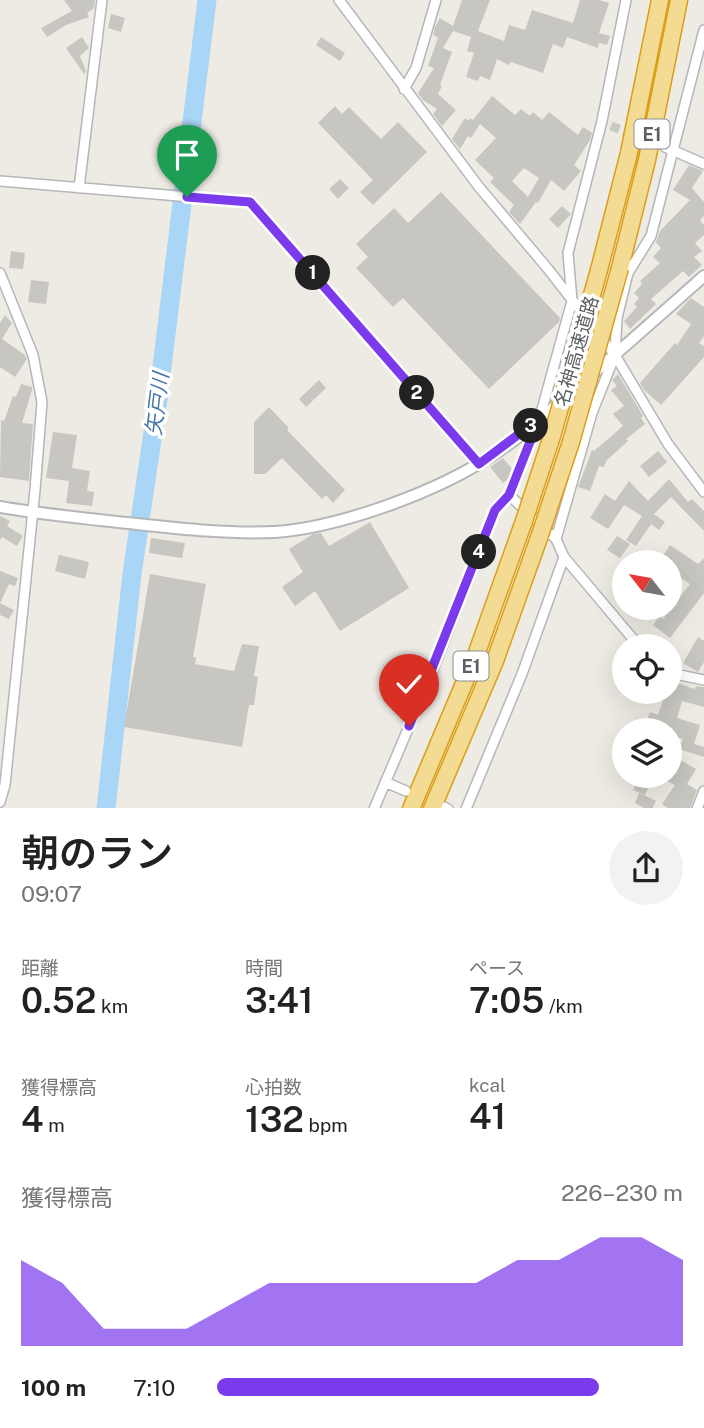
<!DOCTYPE html>
<html lang="ja">
<meta charset="utf-8">
<style>
body{margin:0;font-family:"Public Sans","Noto Sans JP",sans-serif;background:#f2f2f2;color:#222;height:100vh;display:flex;flex-direction:column;font-size:26px;white-space:nowrap}
*{box-sizing:border-box;margin:0}
p{font-size:23px;color:#767676}
.icon{flex:none;width:38px;height:38px;fill:none;stroke:currentColor;stroke-width:2;stroke-linecap:round;stroke-linejoin:round}
.map{position:relative;height:808px;overflow:hidden}
.panel{display:flex;flex-direction:column;background:#fff;flex:1}
.panel>*{flex:none}
.needle{width:46px;rotate:301deg}
.tools{position:absolute;left:612px;top:550px;display:grid;gap:14px}
.tools a{display:grid;place-items:center;width:70px;height:70px;border-radius:50%;background:#fff;box-shadow:0 7px 28px #0002;font-size:35px}
.pin{position:absolute;display:grid;place-items:center;width:60px;height:60px;color:#fff;margin:-72px -30px;border-radius:50% 50% 50% 0;rotate:-45deg;box-shadow:0 0 7px #0007}
.pin .icon{rotate:45deg}
.km{position:absolute;width:35px;height:35px;margin:-18px;border-radius:50%;background:#222;color:#fff;font-size:19px;line-height:35px;text-align:center}
.round{display:grid;place-items:center;flex:none;width:74px;height:74px;border-radius:37px;background:#f2f2f2}
.head{display:flex;align-items:center;justify-content:space-between;height:119px;padding:0 21px}
h1{font-size:38px;font-weight:600;line-height:52px}
.figures{display:grid;grid-template-columns:repeat(3,1fr);gap:10px;height:119px;padding:7px 21px}
.figures div{display:grid;align-content:center}
.figures b{font-size:35px;font-weight:600}
.figures small{font-size:19px;font-weight:400}
.figures p{font-size:19px}
.chart{height:196px;padding:14px 21px}
.chart p{display:flex;justify-content:space-between}
.chart svg{width:100%;height:126px;margin-top:7px;fill:#7c3aed;opacity:.7}
ul{padding:0 21px;list-style:none;font-size:23px}
li{display:grid;grid-template-columns:112px 84px 1fr;align-items:center;height:52px}
li i{height:18px;border-radius:9px;background:#7c3aed}
.map>svg:first-child{display:block}
.lines{fill:none;stroke-linecap:round;stroke-linejoin:round}
.river{stroke:#a9d5f7;stroke-width:19}
.building{fill:#c8c6c0;fill-rule:evenodd}
.minor-tunnel{stroke:#c9c8c3;stroke-width:9;stroke-dasharray:9 4.5;stroke-linecap:butt}
.minor-casing{stroke:#b4b6b9;stroke-width:12}
.tertiary-casing{stroke:#b4b6b9;stroke-width:14}
.motorway-casing{stroke:#dc9e14;stroke-width:19}
.minor{stroke:#fff;stroke-width:9}
.tertiary{stroke:#fff;stroke-width:10}
.motorway{stroke:#f3db94;stroke-width:16}
.motorway-bridge-casing{stroke:#dc9e14;stroke-width:19;stroke-linecap:butt}
.motorway-bridge{stroke:#f3db94;stroke-width:16}
.route-casing{stroke:#fff;stroke-width:14}
.route{stroke:#7c3aed;stroke-width:9}
.labels{text-anchor:middle;dominant-baseline:central;stroke-width:7;stroke-linejoin:round;paint-order:stroke}
.shield{fill:#fff;stroke:#8d8f92;stroke-width:2}
.shield-label{font-size:18px;font-weight:bold;fill:#5c5f63}
.street-label{font-size:19px;fill:#5c5f63;stroke:#fff}
.water-label{font-size:21px;font-style:italic;fill:#4877a7;stroke:#fff}
</style>
<div class="map">
<svg width="704" height="809" viewBox="0 0 704 809">
<rect width="100%" height="100%" fill="#edebe3"/>
<g class="lines">
<path class="river" d="M106 809 132 574 158 399 207 0"/>
</g>
<path class="building" d="M64 0H95L94 8 87 13 89 17 66 25 47 37 41 28 72 11Z
M462 0H490L478 31 504 41 509 25 525 30 532 10 573 23 580 0H599L609 3 599 33 610 36 607 45 599 43 598 48 567 37 563 48 553 44 543 73 511 62 509 65 497 59 490 80 480 76 478 81 466 77 474 53 467 51 471 37 453 31 443 48 452 52 440 85 442 86 438 94 456 110 442 126 433 114 437 109 423 100 418 93 434 68 428 66 438 38 433 35 435 27 440 18 453 26Z
M111 14 125 18 121 32 108 28Z
M82 37 89 48 80 56 86 71 84 74 66 48Z
M321 37 345 53 340 61 316 45Z
M492 96 515 115 521 109 530 116 533 112 542 120 549 112 578 135 583 127 592 133 590 140 574 165 581 171 564 191 551 180 538 203 536 202 520 224 509 212 514 205 490 182 494 178 475 160 496 138 480 124 471 138 468 136 460 149 452 139 465 118 468 121 470 118 473 120ZM524 168 539 178 528 197 512 181Z
M335 106 342 114 349 107 381 139 398 122 427 152 373 205 360 192 373 180 318 123Z
M689 165 703 171 692 188 704 202V216L700 220 704 225V235L695 243 702 251 694 257 702 265 689 277 683 271 651 299 656 304 630 329 624 321 637 307 634 304 639 298 634 293 642 284 640 281 660 263 653 257 661 248 656 242 660 231 690 200 673 190Z
M340 179 349 188 338 199 329 189Z
M441 192 560 318 559 322 489 389 403 298 393 307 356 268 368 257 356 244 394 208 408 223Z
M562 206 571 214 558 228 549 219Z
M11 251 25 253 23 269 9 268Z
M31 280 49 282 46 304 28 302Z
M691 298 704 307V336L699 343 704 346V357L661 405 644 390 640 383 675 343 677 345 691 324 676 314Z
M5 315 12 323 2 339 25 355 27 359 15 377 0 367V323Z
M618 374 643 416 641 418 645 424 626 439 628 441 606 461 604 467 599 466 590 491 578 487 592 450 594 451 623 426 613 414 624 406 611 390 617 386 612 380Z
M319 380 326 388 306 407 299 399Z
M21 384 32 387V390L22 423 33 424 29 481 0 477 1 420 4 421 13 396 16 397Z
M269 407 288 427V431L345 490 333 503 326 495 322 499 282 458 265 474H254V422Z
M53 432 77 435 72 468 90 471 87 491 94 492 92 506 66 503 69 481 46 478Z
M658 451 667 462 649 477 640 466Z
M503 458 512 469 508 479 503 483 490 467Z
M669 479 688 502 692 499 704 511V531L671 497 654 514 665 522 659 530 651 524 636 546 626 540 642 516 624 505 608 529 590 518 605 494 615 501 629 481 648 501Z
M0 516 10 521 7 526 23 536 17 546 2 537 0 540Z
M370 522 409 588 340 631 315 591 295 606 282 587 303 572 289 549 313 534 321 533 329 546Z
M617 536 630 544 620 558 607 550Z
M151 538 185 543 182 558 149 553Z
M670 545 698 564 704 558V593L670 638 653 625 660 616 663 619 690 584 670 571V562H659Z
M59 555 89 562 85 579 55 571Z
M0 571 18 578 15 586 9 584 0 603 14 610 9 619 0 615Z
M150 574 206 584 193 657H196L195 664 234 671 242 644 259 646 254 676 258 677 254 705H249L242 747 124 727Z
M698 637 704 641V662L698 672 683 663Z
M670 680 694 689 697 686 704 687V707L682 701 677 718 700 725 694 744 704 747V757L679 749 683 739 670 735V730H655L645 726 650 712 658 715 666 691H670Z
M673 756 696 769 687 784 697 790 690 809H669L662 804 675 785 654 775H670V762Z
M640 775H654L645 795 633 790Z
M639 793 656 801 652 809H646L635 803Z"/>
<g class="lines">
<path class="minor-tunnel" d="M611 126 665 147"/>
<defs>
<path id="minor" d="M339 0 479 187 548 269 615 355 668 444 704 492
M404 89 416 68 436 0
M665 147 704 164
M0 181 250 202 479 464
M79 188 102 0
M0 273 33 355 42 402 35 490 5 785 0 802
M509 495 556 539
M639 646 564 557 556 539 592 413 615 355 617 318 628 273 651 236 704 30
M670 670 680 675 704 680
M385 782 406 791
M444 807 448 809
M374 809 433 670 495 510 509 495 539 420 572 301 568 253 602 121 626 0
M466 809 522 674 564 557
M697 809 704 791"/>
<path id="tertiary" d="M0 507C45 515 91 519 137 524 183 529 229 534 275 532 336 528 427 495 480 463 512 444 540 419 568 395 614 356 659 316 704 276"/>
<path id="motorway" d="M620 268 647 160 679 0
M599 270 629 153 660 0
M411 809 476 655 524 521
M432 809 495 661 540 535"/>
</defs>
<use href="#minor" class="minor-casing"/>
<use href="#tertiary" class="tertiary-casing"/>
<use href="#motorway" class="motorway-casing"/>
<use href="#minor" class="minor"/>
<use href="#tertiary" class="tertiary"/>
<use href="#motorway" class="motorway"/>
<defs>
<path id="motorway-bridge" d="M524 521 552 436 599 270
M540 535 571 442 620 268"/>
</defs>
<use href="#motorway-bridge" class="motorway-bridge-casing"/>
<use href="#motorway-bridge" class="motorway-bridge"/>
</g>
<g class="lines">
<defs>
<path id="route" d="M187 197 250 202 479 464 539 419 509 495 495 510 409 726"/>
</defs>
<use href="#route" class="route-casing"/>
<use href="#route" class="route"/>
</g>
<g class="labels">
<g class="shield">
<rect x="634.5" y="119.5" width="35" height="29" rx="5"/>
<rect x="453.5" y="651.5" width="35" height="29" rx="5"/>
</g>
<g class="shield-label">
<text x="652" y="134">E1</text>
<text x="471" y="666">E1</text>
</g>
<g class="street-label">
<text transform="translate(576 351) rotate(-74)">名神高速道路</text>
</g>
<g class="water-label">
<text transform="translate(157 404) rotate(-83)">矢戸川</text>
</g>
</g>
</svg>
<div class="tools">
<a><svg class="needle" viewBox="-14 -14 28 28"><path d="M0-13l5 13h-10z" fill="#e53935"/><path d="M0 13l5-13h-10z" fill="#767676"/></svg></a>
<a><svg class="icon" aria-label="locate" viewBox="0 0 24 24"><circle cx="12" cy="12" r="6"/><path d="M12 2v4M12 18v4M2 12h4M18 12h4"/></svg></a>
<a><svg class="icon" aria-label="layers" viewBox="0 0 24 24"><path d="M12 4l9 5-9 5-9-5zM3 14l9 5 9-5"/></svg></a>
</div>
<div class="pin" style="left:187px;top:197px;background:#1e9e55"><svg class="icon" aria-label="arrive" viewBox="0 0 24 24"><path d="M6 21V4h12l-3 4 3 4H6"/></svg></div>
<div class="pin" style="left:409px;top:726px;background:#d93025"><svg class="icon" aria-label="check" viewBox="0 0 24 24"><path d="M5 12l5 5 9-10"/></svg></div>
<b class="km" style="left:313px;top:273px">1</b>
<b class="km" style="left:417px;top:393px">2</b>
<b class="km" style="left:531px;top:426px">3</b>
<b class="km" style="left:479px;top:552px">4</b>
</div>
<section class="panel">
<div class="head"><div><h1>朝のラン</h1><p>09:07</p></div><a class="round"><svg class="icon" aria-label="share" viewBox="0 0 24 24"><path d="M12 15V3M7 8l5-5 5 5M5 13v7h14v-7"/></svg></a></div>
<div class="figures">
<div><p>距離</p><b>0.52<small> km</small></b></div>
<div><p>時間</p><b>3:41</b></div>
<div><p>ペース</p><b>7:05<small> /km</small></b></div>
</div>
<div class="figures">
<div><p>獲得標高</p><b>4<small> m</small></b></div>
<div><p>心拍数</p><b>132<small> bpm</small></b></div>
<div><p>kcal</p><b>41</b></div>
</div>
<div class="chart"><p><span>獲得標高</span>226–230 m</p>
<svg viewBox="0 0 160 44" preserveAspectRatio="none"><path d="M0 44V14L10 22L20 38L30 38L40 38L50 30L60 22L70 22L80 22L90 22L100 22L110 22L120 14L130 14L140 6L150 6L160 14V44z"/></svg>
</div>
<ul>
<li><b>100 m</b>7:10<i style="width:82%"></i></li>
</ul>
</section>
